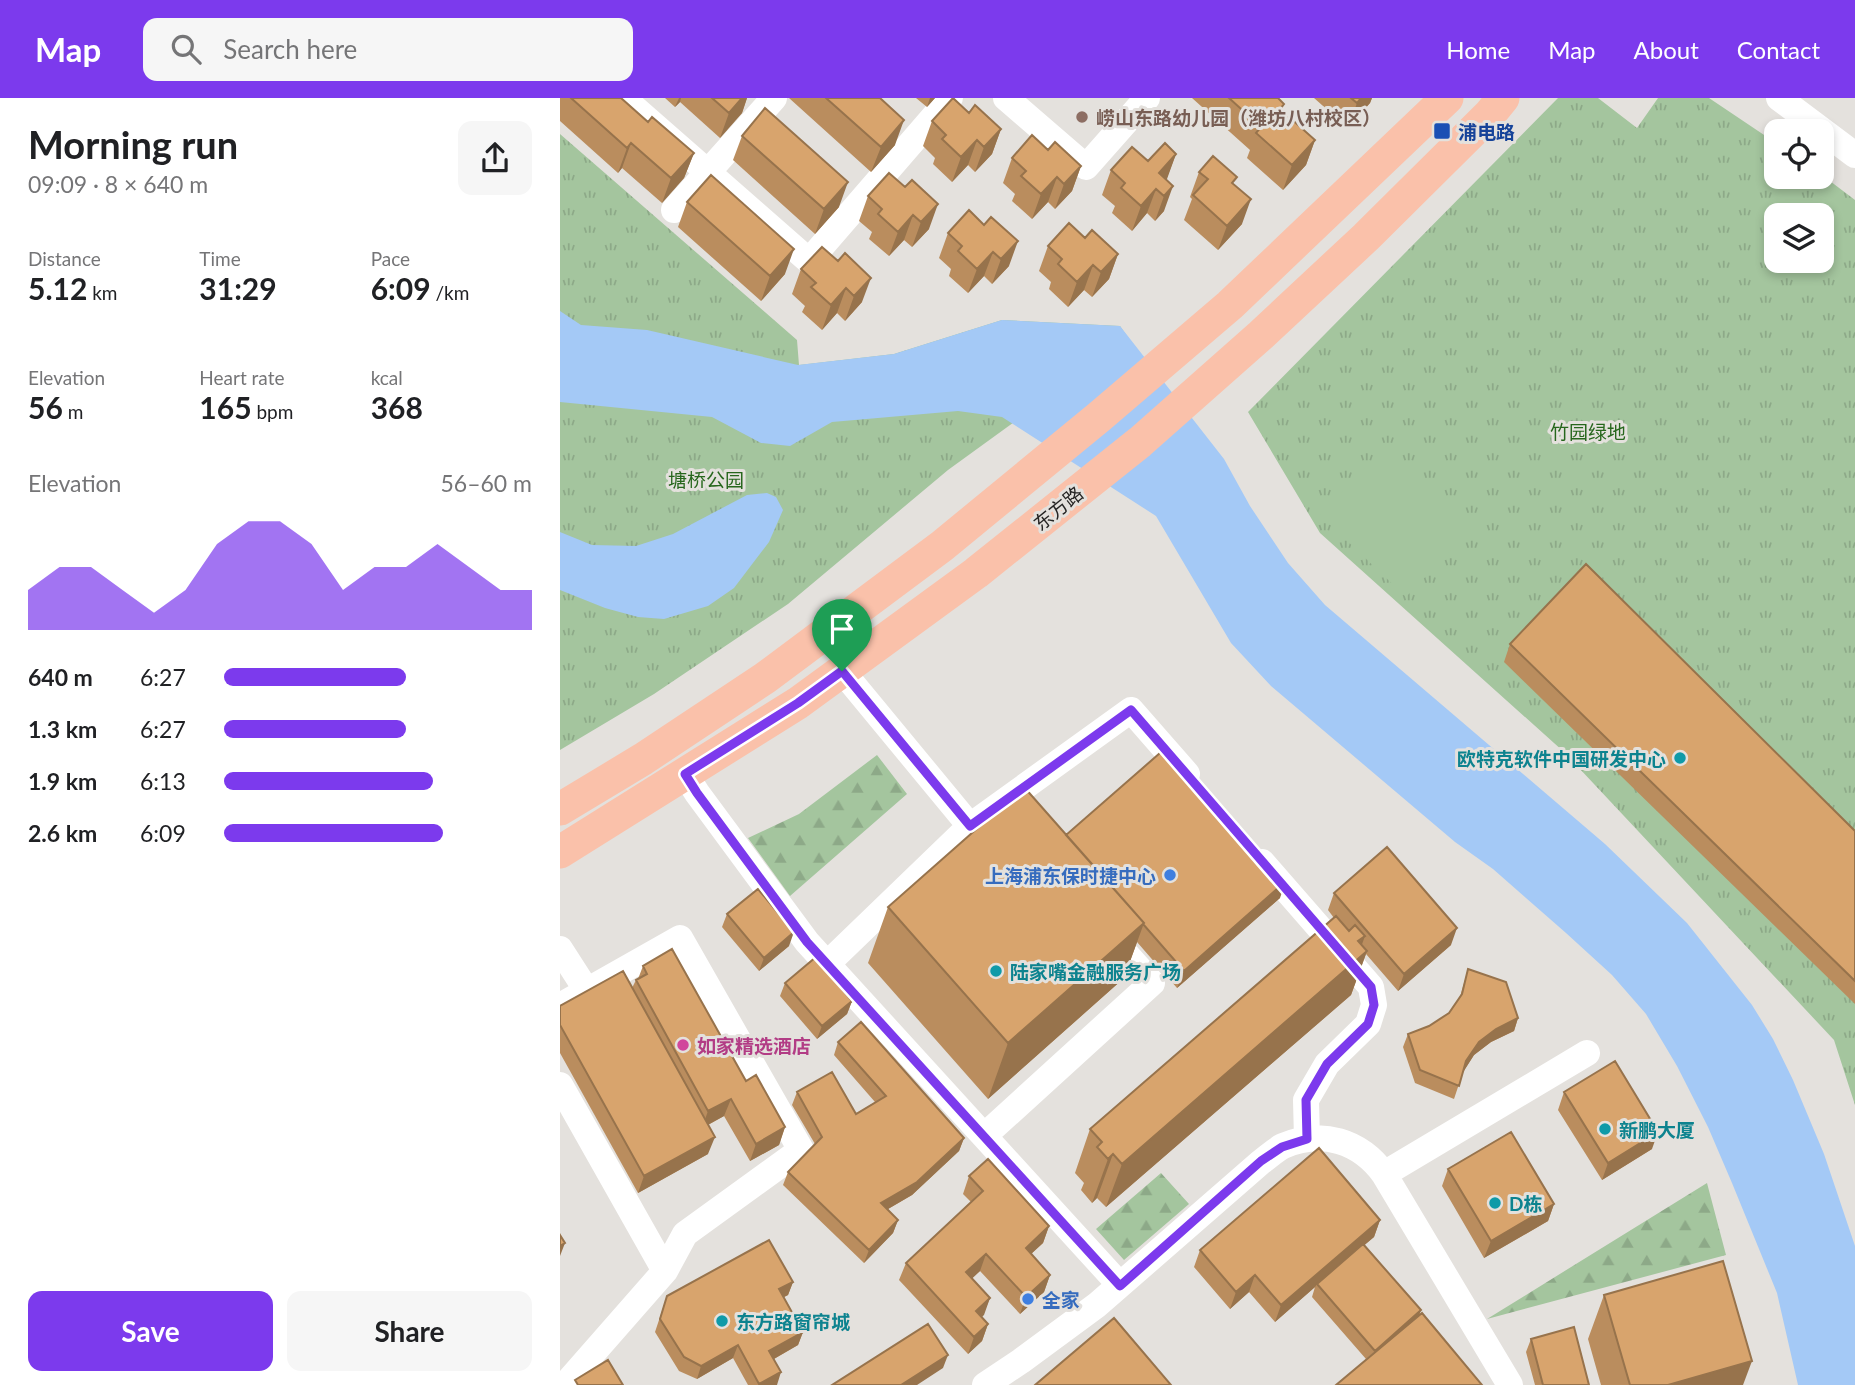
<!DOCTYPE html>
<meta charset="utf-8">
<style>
body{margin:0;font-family:Lato,"Noto Sans SC",sans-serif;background:#f6f6f6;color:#202124;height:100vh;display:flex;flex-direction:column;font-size:26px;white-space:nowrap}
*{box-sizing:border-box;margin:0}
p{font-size:23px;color:#757577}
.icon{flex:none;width:38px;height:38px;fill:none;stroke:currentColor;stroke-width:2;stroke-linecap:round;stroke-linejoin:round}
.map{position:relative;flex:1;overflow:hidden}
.details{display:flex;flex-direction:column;background:#fff;width:560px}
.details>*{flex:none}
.tools{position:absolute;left:1204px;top:21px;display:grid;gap:14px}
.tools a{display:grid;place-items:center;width:70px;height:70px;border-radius:14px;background:#fff;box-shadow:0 4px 10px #0003;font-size:35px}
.pin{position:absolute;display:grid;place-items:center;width:60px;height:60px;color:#fff;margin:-72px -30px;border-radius:50% 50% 50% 0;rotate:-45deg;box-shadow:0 0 7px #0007}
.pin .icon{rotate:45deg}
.round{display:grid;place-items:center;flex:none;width:74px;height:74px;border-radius:14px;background:#f6f6f6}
.summary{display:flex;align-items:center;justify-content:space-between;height:119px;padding:0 28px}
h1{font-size:38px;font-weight:700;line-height:52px}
.figures{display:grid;grid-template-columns:repeat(3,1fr);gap:10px;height:119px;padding:7px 28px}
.figures div{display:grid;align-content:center}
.figures b{font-size:30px;font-weight:700}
.figures small{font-size:19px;font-weight:400}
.figures p{font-size:19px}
.chart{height:196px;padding:14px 28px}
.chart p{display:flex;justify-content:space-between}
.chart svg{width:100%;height:126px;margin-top:7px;fill:#7c3aed;opacity:.7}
.action{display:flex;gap:14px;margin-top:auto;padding:14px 28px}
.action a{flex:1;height:80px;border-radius:14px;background:#7c3aed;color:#fff;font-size:28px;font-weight:700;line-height:80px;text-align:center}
.action a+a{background:#f6f6f6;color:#202124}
ul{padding:0 28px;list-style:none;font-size:23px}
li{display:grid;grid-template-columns:112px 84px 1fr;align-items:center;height:52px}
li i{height:18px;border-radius:9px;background:#7c3aed}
header{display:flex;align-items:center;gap:42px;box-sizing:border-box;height:98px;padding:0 35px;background:#7c3aed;color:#fff}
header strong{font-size:33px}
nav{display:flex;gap:38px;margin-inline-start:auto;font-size:24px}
.search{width:490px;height:63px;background:#f6f6f6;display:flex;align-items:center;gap:18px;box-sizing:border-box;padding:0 24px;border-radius:14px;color:#757577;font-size:26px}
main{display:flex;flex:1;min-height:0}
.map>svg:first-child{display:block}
.forest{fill:url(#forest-firs)}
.park{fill:url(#park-tufts);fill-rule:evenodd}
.pitch{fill:#a4c59e}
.water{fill:#a4c9f6}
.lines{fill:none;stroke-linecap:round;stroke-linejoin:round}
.minor{stroke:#fff;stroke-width:26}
.major{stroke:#fac1aa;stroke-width:33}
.wall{fill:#ba8d5e}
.shaded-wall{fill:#97734c}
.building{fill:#d8a46d;stroke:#97734c;stroke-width:2}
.route-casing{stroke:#fff;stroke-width:14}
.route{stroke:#7c3aed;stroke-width:9}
.education-dot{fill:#8d6e63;stroke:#e4e1dd;stroke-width:2.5}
.transit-dot{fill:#1a4fb4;stroke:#e4e1dd;stroke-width:2.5}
.culture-dot{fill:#0f9aa8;stroke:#e4e1dd;stroke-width:2.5}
.shop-dot{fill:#3f7fe0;stroke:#e4e1dd;stroke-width:2.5}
.hotel-dot{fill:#d1479c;stroke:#e4e1dd;stroke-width:2.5}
.labels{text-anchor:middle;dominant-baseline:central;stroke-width:6;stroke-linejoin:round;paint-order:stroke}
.education-label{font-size:19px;font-weight:bold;fill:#785e54;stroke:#e4e1dd;text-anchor:start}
.transit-label{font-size:19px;font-weight:bold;fill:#164399;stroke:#e4e1dd;text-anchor:start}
.park-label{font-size:19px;fill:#27671d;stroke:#e4e1dd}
.street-label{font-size:19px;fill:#262524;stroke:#e4e1dd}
.culture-label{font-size:19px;font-weight:bold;fill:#0d838f;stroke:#e4e1dd;text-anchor:start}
.shop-label{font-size:19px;font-weight:bold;fill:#366cbe;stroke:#e4e1dd;text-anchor:end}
.hotel-label{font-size:19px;font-weight:bold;fill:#b23c85;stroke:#e4e1dd;text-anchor:start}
</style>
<header>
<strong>Map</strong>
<div class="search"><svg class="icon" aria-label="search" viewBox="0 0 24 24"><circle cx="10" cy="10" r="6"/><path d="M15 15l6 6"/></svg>Search here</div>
<nav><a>Home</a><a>Map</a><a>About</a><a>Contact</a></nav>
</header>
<main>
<section class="details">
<div class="summary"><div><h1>Morning run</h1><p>09:09 · 8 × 640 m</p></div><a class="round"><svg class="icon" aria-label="share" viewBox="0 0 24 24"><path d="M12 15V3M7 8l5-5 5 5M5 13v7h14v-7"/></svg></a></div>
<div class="figures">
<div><p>Distance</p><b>5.12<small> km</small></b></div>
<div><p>Time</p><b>31:29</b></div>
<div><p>Pace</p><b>6:09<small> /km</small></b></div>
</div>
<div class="figures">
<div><p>Elevation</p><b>56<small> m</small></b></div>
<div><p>Heart rate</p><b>165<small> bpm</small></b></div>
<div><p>kcal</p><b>368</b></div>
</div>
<div class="chart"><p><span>Elevation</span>56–60 m</p>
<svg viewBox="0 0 160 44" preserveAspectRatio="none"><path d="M0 44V30L10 22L20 22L30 30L40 38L50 30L60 14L70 6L80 6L90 14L100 30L110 22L120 22L130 14L140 22L150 30L160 30V44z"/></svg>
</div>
<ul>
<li><b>640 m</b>6:27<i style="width:59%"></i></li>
<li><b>1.3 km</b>6:27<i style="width:59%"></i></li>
<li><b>1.9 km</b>6:13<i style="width:68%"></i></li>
<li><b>2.6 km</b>6:09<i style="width:71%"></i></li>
</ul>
<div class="action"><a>Save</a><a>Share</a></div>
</section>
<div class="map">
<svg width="1295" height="1287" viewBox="0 0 1295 1287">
<defs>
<pattern id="forest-firs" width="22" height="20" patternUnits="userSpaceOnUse" patternTransform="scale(1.75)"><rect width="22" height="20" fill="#a4c59e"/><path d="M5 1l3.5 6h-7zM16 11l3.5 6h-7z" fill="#8da988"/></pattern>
<pattern id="park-tufts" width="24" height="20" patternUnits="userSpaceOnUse" patternTransform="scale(1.75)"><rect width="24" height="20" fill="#a4c59e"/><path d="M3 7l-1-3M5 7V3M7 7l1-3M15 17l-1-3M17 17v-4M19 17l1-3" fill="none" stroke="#8da988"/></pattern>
</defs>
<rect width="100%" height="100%" fill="#e4e1dd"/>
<path class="forest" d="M317 657 347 696 230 798 188 740 239 716Z
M601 1075 629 1106 564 1162 536 1131Z
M1147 1085 1166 1157 927 1221Z"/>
<path class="park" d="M998 0H1038L1077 30 1098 0H1149L1216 45V79H1262V77L1295 102V1007L1274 942 1004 654 760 435 688 314ZM1216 117H1262V163H1216Z
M0 36 237 242 239 267 334 256 442 222 560 228 569 241 388 372 228 506 94 596 0 652Z"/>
<path class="pitch" d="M826 348 911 431 846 499 760 417Z"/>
<path class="water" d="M0 213 21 227 87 232 238 267 334 256 442 222 560 228 664 361 690 408 728 465 765 507 1045 746 1127 825 1192 907 1213 941 1233 982 1264 1056 1295 1148V1287H1238L1217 1195 1172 1085 1148 1029 1117 968 1086 916 1052 877 1006 835 933 771 895 744 711 588 671 545 596 418 442 319 398 313 272 324 230 348 201 345 152 319 0 304Z
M207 395 216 399 223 412 209 444 174 490 148 508 104 521 78 519 45 510 0 492V434L32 447 76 448 113 436 187 397Z"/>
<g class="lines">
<path class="minor" d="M63 0 249 163 390 0
M446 0 526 69 587 0
M1219 0 1295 57
M114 112 214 0
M282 573 410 728 571 612 627 676
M125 676 137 695 247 844 560 1187
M702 764 811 889 814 907 808 926 767 966 746 1002 747 1041
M0 851 27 893
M267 866 410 728
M0 908 120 840 241 1052 125 1136 105 1173 5 1287
M0 987 105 1173
M424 1038 592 885 548 836
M824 1076 1027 955
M425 1287 461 1263 537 1207 701 1064C708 1059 715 1052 723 1048 762 1031 800 1043 824 1076L950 1287"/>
<path class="major" d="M0 711 83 661 205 580 382 448 539 319 670 207 887 0
M0 754 238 605 416 475 580 344 701 237 806 139 930 16 943 0"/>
</g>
<path class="wall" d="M0 0H61L88 24 134 55 124 80 102 105 62 70 58 75 0 23Z
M105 0H187L182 15 160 40 120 4 115 9Z
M229 0H320L335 47 311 74Z
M356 0H375L367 9Z
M632 0H718L724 6 722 12 755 42 746 67 723 92 687 60 690 52Z
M754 0H812L810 5 788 30Z
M409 15 441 31 432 56 415 74 408 67 392 84 373 66 375 60 363 48 372 23Z
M182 38 279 109 255 136 173 62Z
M488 52 521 68 512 93 495 111 488 104 472 121 452 103 455 96 443 85 452 60Z
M616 56 606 82 604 113 595 123 587 115 572 133 552 115 555 108 542 97 551 72Z
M639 74 674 86 682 126 658 152 624 122 632 101 630 99Z
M329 75 369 131 352 149 344 142 329 158 309 141 312 134 299 123 308 98Z
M127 104 225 176 201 203 118 129Z
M409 112 449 168 432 186 424 178 408 195 389 178 391 171 379 160 388 135Z
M525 140 558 156 549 181 532 199 524 192 508 209 489 191 491 184 479 173 488 148Z
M262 149 302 204 285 223 277 215 262 232 242 214 245 208 232 196 241 171Z
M950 546 1295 733V906L944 564Z
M506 737 720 800 617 890 577 844 564 880 428 1001 308 865 328 809Z
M774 795 891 847 838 893 806 856 791 897 546 1109 537 1100 532 1105 521 1092 524 1085 515 1075 530 1031 774 820 768 812Z
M167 816 229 848 199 873 162 829Z
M83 868 225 1029 219 1047 190 1063 164 1018 148 1027V1056L78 1095 0 955V908L72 890 76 882 78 881Z
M908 871 958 920 954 933 931 944 914 957 903 974 894 1001 855 985 843 949 848 936 869 928 889 915 900 899Z
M225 885 292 903 287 916 257 941 220 898Z
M278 944 404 1040 399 1053 352 1097 328 1111 338 1122 333 1135 304 1165 223 1087 228 1074 255 1046 232 1007 237 994 296 1016 315 1004 274 957Z
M1004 994 1092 1051 1042 1082 998 1012Z
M888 1071 994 1106 988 1123 924 1160 882 1088Z
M409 1078 489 1128 483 1145 471 1156 490 1177 484 1194 460 1216 420 1173 412 1180 430 1200 422 1219 428 1226 422 1243 408 1256 339 1182 346 1165 411 1104 403 1096Z
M820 1122 814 1139 804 1147 861 1212 859 1218 806 1261 752 1199 755 1189 715 1224 689 1194 670 1211 634 1169 640 1152Z
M233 1184 228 1197 224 1199 243 1234 238 1247 214 1261 217 1287H188L173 1260 137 1281 119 1273 95 1234 107 1198Z
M1044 1197 1183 1287H1041L1028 1241Z
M971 1241 1029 1287H975L966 1254Z"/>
<path class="shaded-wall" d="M119 0H121L120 4 115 9Z
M182 0H187L182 15 160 40 169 15Z
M370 0H375L367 9Z
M801 0H812L810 5 788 30 797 5Z
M344 22 335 47 311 74 321 49Z
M441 31 432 56 415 74 424 49Z
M417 42 408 67 392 84 401 59Z
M755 42 746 67 723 92 732 67Z
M71 45 62 70 58 75 67 50Z
M134 55 124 80 102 105 111 80Z
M616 56 607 81 597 92 596 91 587 115 572 133 581 108 599 75Z
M521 68 512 93 495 111 504 86Z
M497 79 488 104 472 121 481 96Z
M288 84 279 109 255 136 264 111Z
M613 88 604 113 595 123 604 98Z
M691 101 682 126 658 152 667 128Z
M378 106 369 131 352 149 361 124Z
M353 117 344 142 329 158 338 134Z
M458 143 449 168 432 186 441 161Z
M234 151 225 176 201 203 210 178Z
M433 154 424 178 408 195 417 171Z
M558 156 549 181 532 199 541 174Z
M533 167 524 192 508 209 517 184Z
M311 180 302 204 285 223 294 198Z
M286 190 277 215 262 232 271 207Z
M726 783 720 800 617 890 624 873Z
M584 825 564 880 428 1001 448 945Z
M897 830 891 847 838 893 844 876Z
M234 834 229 848 199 873 204 860Z
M805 838 796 863 807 853 791 897 546 1109 562 1066Z
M292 903 287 916 257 941 262 928Z
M958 920 954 933 931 944 914 957 902 976 906 963 919 944 936 931Z
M171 1001 164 1018 142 1030 148 1013Z
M225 1029 219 1047 190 1063 196 1046Z
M1098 1034 1092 1051 1042 1082 1048 1065Z
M155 1039 148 1056 78 1095 84 1078Z
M404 1040 399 1053 352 1097 316 1118 321 1105Z
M553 1056 537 1100 532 1105 548 1061Z
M994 1106 988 1123 924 1160 931 1143Z
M338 1122 333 1135 304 1165 309 1152Z
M820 1122 814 1139 758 1187 757 1186 755 1189 715 1224 721 1207Z
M489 1128 483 1145 459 1167 466 1150Z
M5 1145 0 1158V1148Z
M426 1156 420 1173 400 1192 406 1174Z
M490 1177 484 1194 460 1216 466 1199Z
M695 1177 689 1194 670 1211 676 1194Z
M233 1184 228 1197 214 1204 219 1191Z
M430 1200 424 1217 410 1230 416 1213Z
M861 1212 856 1225 810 1266 815 1253Z
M428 1226 422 1243 408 1256 414 1239Z
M243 1234 238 1247 205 1266 209 1253Z
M178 1247 173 1260 137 1281 141 1268Z
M388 1257 383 1270 357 1287H341Z
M1192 1263 1183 1287H1108Z
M221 1274 217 1287H199V1286Z"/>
<path class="building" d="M11 0H61L88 24 92 19 134 55 111 80 71 45 67 50Z
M152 0H182L169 15Z
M266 0H320L344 22 321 49Z
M393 0 409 15 415 7 441 31 424 49 417 42 401 59 382 41 386 37 372 23Z
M669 0H718L724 6 720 11 755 42 732 67 696 35 701 29Z
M791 0H801L797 5Z
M205 10 288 84 264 111 182 38Z
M472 37 488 52 495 44 521 68 504 86 497 79 481 96 461 78 466 73 452 60Z
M605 45 616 56 599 75 613 88 604 98 596 91 581 108 561 90 565 85 551 72 572 49 588 63Z
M653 58 677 79 672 85 691 101 667 128 633 97 648 81 639 74Z
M329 75 345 89 352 82 378 106 361 124 353 117 338 134 318 116 322 111 308 98Z
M151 77 234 151 210 178 127 104Z
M409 112 424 127 431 119 458 143 441 161 433 154 417 171 398 153 402 148 388 135Z
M509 125 525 140 532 132 558 156 541 174 533 167 517 184 498 166 502 161 488 148Z
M262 149 278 163 285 155 311 180 294 198 286 190 271 207 251 189 256 185 241 171Z
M1026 466 1295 733V883L950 546Z
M608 648 726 783 624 873 583 826 584 825 506 737Z
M464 689 584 825 448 945 328 809Z
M827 749 897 830 844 876 774 795Z
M198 791 234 834 204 860 167 816Z
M776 818 789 833 795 827 805 838 798 843 807 853 562 1066 553 1056 548 1061 537 1049 542 1044 530 1031Z
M112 851 186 983 196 977 225 1029 196 1046 171 1001 148 1013 76 882 87 876 83 868Z
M256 859 292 903 262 928 225 885Z
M908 871 946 884 958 920 936 931 919 944 906 963 899 988 860 972 848 936 869 928 889 915 902 896Z
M63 873 155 1039 84 1078 0 927V908Z
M301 924 404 1040 357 1084 321 1105 338 1122 309 1152 228 1074 262 1039 237 994 272 974 296 1016 326 998 278 944Z
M1055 963 1098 1034 1048 1065 1004 994Z
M951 1034 994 1106 931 1143 888 1071Z
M759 1050 820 1122 721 1207 695 1177 676 1194 640 1152Z
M428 1061 489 1128 466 1150 490 1177 466 1199 426 1156 406 1174 430 1200 416 1213 428 1226 414 1239 346 1165 423 1093 409 1078Z
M0 1137 5 1145 0 1148Z
M209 1142 233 1184 219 1191 243 1234 209 1253 221 1274 199 1286 178 1247 141 1268 124 1259 100 1221 107 1198Z
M803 1146 861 1212 815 1253 757 1186Z
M1163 1163 1192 1263 1108 1287H1070L1044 1197Z
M862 1215 922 1287H776Z
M554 1220 611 1287H475Z
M368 1226 388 1257 341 1287H272Z
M1014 1229 1029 1287H983L971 1241Z
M48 1262 63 1287H18L15 1282Z"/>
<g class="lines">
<defs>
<path id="route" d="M282 573 410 728 571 612 811 889 814 907 808 926 767 966 746 1002 747 1041 722 1049 701 1063 560 1188 247 844 137 695 125 676 238 605Z"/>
</defs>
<use href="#route" class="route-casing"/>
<use href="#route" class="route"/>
</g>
<circle class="education-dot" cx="522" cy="19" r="7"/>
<rect class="transit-dot" x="873" y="24" width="18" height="18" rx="3.5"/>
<g class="culture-dot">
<circle cx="1120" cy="660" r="7"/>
<circle cx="436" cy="873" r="7"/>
<circle cx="1045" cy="1031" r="7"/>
<circle cx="935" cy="1105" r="7"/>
<circle cx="162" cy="1223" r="7"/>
</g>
<g class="shop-dot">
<circle cx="610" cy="777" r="7"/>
<circle cx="468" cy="1201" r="7"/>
</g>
<circle class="hotel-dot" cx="123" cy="947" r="7"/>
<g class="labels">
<g class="education-label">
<text x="536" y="19">崂山东路幼儿园（潍坊八村校区）</text>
</g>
<g class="transit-label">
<text x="898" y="33">浦电路</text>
</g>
<g class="park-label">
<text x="1028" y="333">竹园绿地</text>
<text x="146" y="381">塘桥公园</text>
</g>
<g class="street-label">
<text transform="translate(498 410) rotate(-39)">东方路</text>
</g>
<g class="culture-label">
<text x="1106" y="660" text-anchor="end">欧特克软件中国研发中心</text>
<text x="450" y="873">陆家嘴金融服务广场</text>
<text x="1059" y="1031">新鹏大厦</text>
<text x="949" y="1105">D栋</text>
<text x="176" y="1223">东方路窗帘城</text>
</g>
<g class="shop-label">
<text x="596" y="777">上海浦东保时捷中心</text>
<text x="482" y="1201" text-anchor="start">全家</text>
</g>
<g class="hotel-label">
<text x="137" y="947">如家精选酒店</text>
</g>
</g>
</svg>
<div class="tools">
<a><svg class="icon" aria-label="locate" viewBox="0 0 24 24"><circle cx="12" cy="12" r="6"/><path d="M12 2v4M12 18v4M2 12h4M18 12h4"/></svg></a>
<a><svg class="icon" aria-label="layers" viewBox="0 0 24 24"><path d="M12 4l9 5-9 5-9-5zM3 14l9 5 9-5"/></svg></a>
</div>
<div class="pin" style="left:282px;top:573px;background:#1e9e55"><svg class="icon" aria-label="arrive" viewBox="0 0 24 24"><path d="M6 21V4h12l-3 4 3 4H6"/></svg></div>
</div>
</main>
